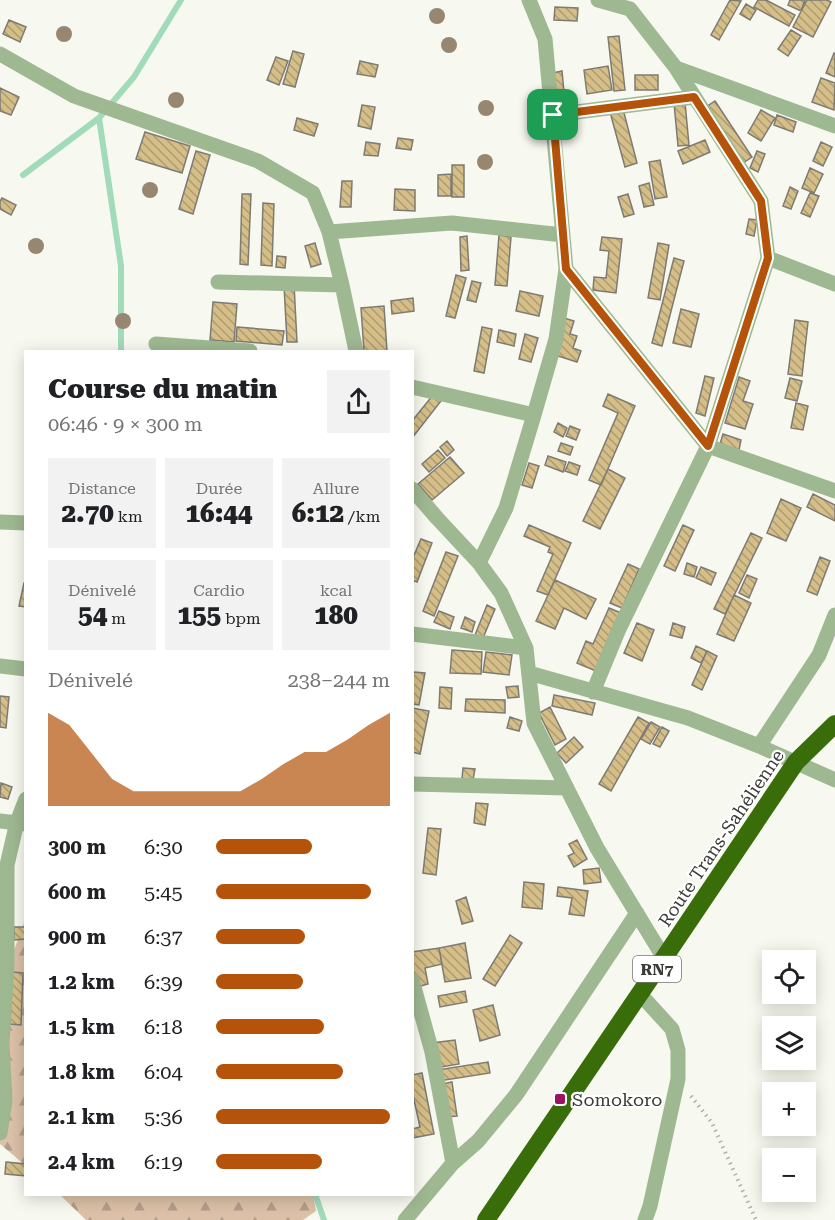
<!DOCTYPE html>
<html lang="fr">
<meta charset="utf-8">
<style>
body{margin:0;font-family:"Roboto Serif",serif;background:#f2f2f2;color:#202124;height:100vh;display:flex;flex-direction:column;font-size:22px;white-space:nowrap}
*{box-sizing:border-box;margin:0}
p{font-size:20px;color:#757577}
.icon{flex:none;width:33px;height:33px;fill:none;stroke:currentColor;stroke-width:2;stroke-linecap:round;stroke-linejoin:round}
.map{position:relative;flex:1;overflow:hidden}
.sheet{position:absolute;left:24px;top:350px;width:390px;height:846px;display:flex;flex-direction:column;background:#fff;border-radius:0px;box-shadow:0 3px 15px #0003}
.sheet>*{flex:none}
.buttons{position:absolute;left:762px;top:950px;display:grid;gap:12px}
.buttons a{display:grid;place-items:center;width:54px;height:54px;border-radius:0px;background:#fff;box-shadow:0 3px 15px #0003;font-size:30px}
.pin{position:absolute;display:grid;place-items:center;width:51px;height:51px;color:#fff;margin:-26px;border-radius:12px;box-shadow:0 3px 9px #0006}
.round{display:grid;place-items:center;flex:none;width:63px;height:63px;border-radius:0px;background:#f2f2f2}
.headline{display:flex;align-items:center;justify-content:space-between;height:102px;padding:0 24px}
h1{font-size:27px;font-weight:800;line-height:45px}
.metrics{display:grid;grid-template-columns:repeat(3,1fr);gap:9px;height:102px;padding:6px 24px}
.metrics div{display:grid;align-content:center;border-radius:0px;background:#f2f2f2;text-align:center}
.metrics b{font-size:26px;font-weight:800}
.metrics small{font-size:16px;font-weight:400}
.metrics p{font-size:16px}
.chart{height:168px;padding:12px 24px}
.chart p{display:flex;justify-content:space-between}
.chart svg{width:100%;height:108px;margin-top:6px;fill:#b45309;opacity:.7}
ul{padding:0 24px;list-style:none;font-size:20px}
li{display:grid;grid-template-columns:96px 72px 1fr;align-items:center;height:45px}
li i{height:15px;border-radius:8px;background:#b45309}
.map>svg:first-child{display:block}
.forest{fill:url(#forest-firs)}
.lines{fill:none;stroke-linecap:round;stroke-linejoin:round}
.stream{stroke:#a1dbba;stroke-width:6}
.building{fill:url(#building-back-hatch);stroke:#7e7b73;stroke-width:1.5}
.path{stroke:#b0b1aa;stroke-width:4;stroke-dasharray:1.5 4.5;stroke-linecap:butt}
.minor{stroke:#9eb891;stroke-width:15}
.highway{stroke:#386d09;stroke-width:18}
.tree{fill:#978771}
.route-casing{stroke:#fff;stroke-width:12}
.route{stroke:#b45309;stroke-width:8}
.poi-dot{fill:#9b1365;stroke:#fff;stroke-width:2}
.labels{text-anchor:middle;dominant-baseline:central;stroke-width:4.5;stroke-linejoin:round;paint-order:stroke}
.shield{fill:#fff;stroke:#767674;stroke-width:1.5}
.shield-label{font-size:16px;font-weight:bold;fill:#3b3c38}
.street-label{font-size:18px;fill:#3b3c38;stroke:#fff}
.poi-label{font-size:18px;fill:#3b3c38;stroke:#fff;text-anchor:start}
</style>
<div class="map">
<svg width="835" height="1220" viewBox="0 0 835 1220">
<defs>
<pattern id="forest-firs" width="22" height="20" patternUnits="userSpaceOnUse" patternTransform="scale(1.5)"><rect width="22" height="20" fill="#dcc0a7"/><path d="M5 1l3.5 6h-7zM16 11l3.5 6h-7z" fill="#b49d89"/></pattern>
<pattern id="building-back-hatch" width="6" height="6" patternUnits="userSpaceOnUse" patternTransform="scale(1.5)"><rect width="6" height="6" fill="#d5be88"/><path d="M-1 5l2 2M0 0l6 6M5-1l2 2" fill="none" stroke="#ae9c70"/></pattern>
</defs>
<rect width="100%" height="100%" fill="#f7f8ef"/>
<path class="forest" d="M25 921V1165L0 1144V987Z
M59 1194H313L316 1211 303 1220H86Z"/>
<g class="lines">
<path class="stream" d="M23 175 99 118
M121 351V266L99 118 134 77 181 0
M315 1194 324 1220"/>
</g>
<path class="building" d="M730 0 741 1 719 40 711 35Z
M758 0H766L795 15 789 26 754 7Z
M790 0H805L801 11 788 5Z
M807 0H827L831 2 813 37 793 27Z
M746 4 756 10 750 20 740 14Z
M555 7 578 8 577 21 554 20Z
M9 20 26 27 20 42 3 34Z
M791 30 801 36 788 56 778 49Z
M619 36 625 90 614 91 608 37Z
M293 51 304 54 295 87 283 84Z
M834 53 835 54V77L826 73Z
M276 57 288 61 279 85 267 80Z
M360 61 378 65 375 77 357 74Z
M608 66 612 90 587 94 584 70Z
M562 71 564 92H554L552 73Z
M635 75H658V90H635Z
M821 78 835 83 834 110 812 102Z
M0 88 19 97 11 115 0 111Z
M715 101 752 157 743 163 706 107Z
M685 102 689 145 678 146 674 103Z
M362 105 375 107 371 129 358 126Z
M623 109 637 163 625 167 610 112Z
M761 110 775 118 761 141 748 133Z
M777 115 796 122 793 132 774 125Z
M297 118 318 124 314 136 294 130Z
M145 132 190 146 182 173 136 159Z
M398 138 413 140 411 150 396 148Z
M705 140 710 152 683 164 678 151Z
M366 142 380 144 378 156 364 155Z
M821 142 832 147 823 166 813 161Z
M196 151 210 155 193 214 179 209Z
M757 151 765 154 758 172 750 168Z
M660 160 667 197 655 199 649 162Z
M452 165H464V197H452Z
M810 168 823 174 814 193 802 188Z
M451 174V196H438V175Z
M342 181H352L351 207H340Z
M649 183 654 205 644 207 639 186Z
M790 187 798 191 791 209 783 206Z
M395 189 415 190V211L394 210Z
M810 193 819 196 810 217 801 213Z
M242 194H251L248 265 240 264Z
M628 194 634 214 624 217 618 197Z
M2 198 16 205 11 215 0 209V201Z
M263 203 274 204 272 266 261 265Z
M749 219 757 220 754 236 746 234Z
M499 235 511 237 507 286 495 285Z
M467 236 469 270 461 271 460 237Z
M602 237 622 239 616 293 593 290 594 277 606 278 609 251 600 250Z
M315 243 321 264 311 267 305 246Z
M658 243 669 245 660 300 648 298Z
M277 256 286 257 285 268 276 267Z
M674 258 684 261 662 346 652 343Z
M456 275 466 278 455 318 446 316Z
M472 281 481 283 476 302 467 300Z
M294 284 297 342H287L284 285Z
M520 291 543 296 539 316 516 311Z
M413 298 414 311 392 314 391 301Z
M213 302 237 304 234 342 210 340Z
M384 306 387 351H364L361 308Z
M681 309 699 314 691 347 673 343Z
M564 318 574 321 570 334 577 336 573 348 581 351 577 362 555 355Z
M795 320 808 322 802 376 788 374Z
M237 327 284 331 282 345 236 341Z
M482 327 492 329 484 373 474 371Z
M499 330 516 334 514 346 497 342Z
M525 334 538 338 531 362 519 359Z
M705 376 714 378 705 416 696 413Z
M739 377 750 381 743 401 753 404 745 429 725 423Z
M790 378 802 381 797 401 785 398Z
M608 394 635 406 601 485 589 480 618 413 603 406Z
M433 395 441 401 412 438V421Z
M796 403 808 406 803 430 791 428Z
M558 423 567 428 563 437 554 432Z
M570 426 580 430 576 440 566 436Z
M723 434 741 440 739 450 720 444Z
M447 441 454 450 447 456 440 447Z
M561 443 573 447 570 455 558 451Z
M438 450 445 458 429 472 422 464Z
M548 456 566 462 563 472 545 465Z
M450 457 464 473 432 500 418 484Z
M569 462 580 466 577 475 565 471Z
M529 463 539 466 532 488 522 485Z
M608 469 625 478 600 529 583 521Z
M813 494 835 505V521L807 507Z
M781 499 801 508 786 541 767 533Z
M529 525 571 543 548 595 537 591 553 554 548 552 550 547 524 536Z
M683 525 694 530 675 571 664 566Z
M751 533 762 538 725 614 714 609Z
M421 539 432 543 417 582 412 580V560Z
M446 552 458 556 434 616 423 611Z
M820 557 830 561 817 595 807 591Z
M687 563 697 567 694 577 684 574Z
M628 564 639 569 622 608 610 603Z
M701 567 716 573 711 585 696 578Z
M747 575 757 579 749 598 739 593Z
M555 580 596 599 586 619 564 608 555 629 536 621Z
M24 583 26 584V607L19 606Z
M734 595 751 603 734 641 717 634Z
M487 605 495 609 483 638 475 635Z
M609 608 621 613 596 671 577 663 586 641 593 644Z
M439 611 454 617 450 629 434 622Z
M465 617 475 622 472 632 461 628Z
M637 623 654 630 642 661 624 653Z
M673 623 685 627 682 638 670 635Z
M696 646 707 651 701 663 691 658Z
M452 650 482 652 481 674 450 673Z
M707 651 717 656 702 690 692 685Z
M486 652 512 655 509 675 483 672Z
M414 672 425 673 419 705 412 704V679Z
M518 686 519 697 508 698 506 687Z
M440 687 452 688 451 709 439 708Z
M554 695 595 703 592 715 552 706Z
M0 696 9 697 6 728 0 727Z
M466 699 505 700V713L465 711Z
M550 707 566 739 555 745 539 713Z
M412 708 429 711 420 754 412 752Z
M510 717 522 721 519 731 507 728Z
M638 717 649 723 611 791 599 784Z
M651 722 660 727 650 744 641 739Z
M662 727 669 731 660 747 653 744Z
M574 737 583 747 566 763 557 753Z
M463 768 475 769 473 780 462 779Z
M1 783 12 787 8 799 0 797Z
M476 803 488 804 485 825 474 823Z
M428 828 441 829 436 875 423 873Z
M577 840 587 859 574 867 568 856 574 853 569 844Z
M599 868 601 882 584 884 583 870Z
M524 882 544 884 542 909 522 907Z
M558 887 588 891 584 916 569 914 572 898 557 896Z
M466 897 473 921 462 924 456 901Z
M14 927H26V939L14 940Z
M510 935 522 943 495 986 483 979Z
M465 943 471 978 445 982 439 948Z
M439 948 442 964 425 968 428 984 417 987 412 966V952Z
M12 972 23 973 21 1025 10 1024Z
M465 991 467 1002 440 1007 438 996Z
M493 1005 500 1035 480 1041 473 1010Z
M455 1040 459 1064 436 1068 432 1043Z
M488 1062 490 1073 439 1081 437 1070Z
M422 1073 434 1134 412 1138V1129L420 1127 412 1091V1075Z
M452 1082 457 1116 447 1117 442 1084Z
M6 1162 26 1164V1176L5 1174Z"/>
<g class="lines">
<path class="path" d="M691 1096 712 1123 756 1220"/>
<path class="minor" d="M598 0 630 9 676 68 761 201 768 258 835 284
M0 54 74 96 258 161 313 193 329 232 342 285 356 351
M676 68 835 126
M553 115 694 97
M329 232 452 223 563 235
M566 269 708 446 835 491
M218 282 342 285
M156 344 250 351
M412 387 534 415
M412 489 437 518 479 563 501 593 526 648 534 723 597 848 664 958
M0 522 26 523
M479 563 506 508 534 415 556 339 566 269 545 39 529 0
M412 634 526 648
M0 666 26 669
M529 673 688 718 759 746 835 780
M593 692 619 629 708 446 768 258
M759 746 819 655 835 615
M412 784 567 788
M0 821 26 824
M412 980 432 1052 453 1163
M640 994 672 1029 678 1050V1079L650 1206 645 1220
M0 1133 5 1101 2 1043 7 967V865L17 822 26 799
M405 1220 453 1163 478 1141 516 1095 637 913"/>
<path class="highway" d="M486 1220 664 958 796 762 835 724"/>
</g>
<g class="tree">
<circle cx="437" cy="16" r="8"/>
<circle cx="64" cy="34" r="8"/>
<circle cx="449" cy="45" r="8"/>
<circle cx="176" cy="100" r="8"/>
<circle cx="486" cy="108" r="8"/>
<circle cx="485" cy="162" r="8"/>
<circle cx="150" cy="190" r="8"/>
<circle cx="36" cy="246" r="8"/>
<circle cx="123" cy="321" r="8"/>
</g>
<g class="lines">
<defs>
<path id="route" d="M694 97 761 201 768 258 708 446 566 269 553 115Z"/>
</defs>
<use href="#route" class="route-casing"/>
<use href="#route" class="route"/>
</g>
<rect class="poi-dot" x="554" y="1093" width="12" height="12" rx="3"/>
<g class="labels">
<rect class="shield" x="633" y="956" width="48" height="26" rx="4.5"/>
<g class="shield-label">
<text x="657" y="969">RN7</text>
</g>
<g class="street-label">
<text transform="translate(721 838) rotate(-56)">Route Trans-Sahélienne</text>
</g>
<g class="poi-label">
<text x="572" y="1099">Somokoro</text>
</g>
</g>
</svg>
<div class="buttons">
<a><svg class="icon" aria-label="locate" viewBox="0 0 24 24"><circle cx="12" cy="12" r="6"/><path d="M12 2v4M12 18v4M2 12h4M18 12h4"/></svg></a>
<a><svg class="icon" aria-label="layers" viewBox="0 0 24 24"><path d="M12 4l9 5-9 5-9-5zM3 14l9 5 9-5"/></svg></a>
<a>+</a>
<a>−</a>
</div>
<div class="pin" style="left:553px;top:115px;background:#1e9e55"><svg class="icon" aria-label="arrive" viewBox="0 0 24 24"><path d="M6 21V4h12l-3 4 3 4H6"/></svg></div>
<section class="sheet">
<div class="headline"><div><h1>Course du matin</h1><p>06:46 · 9 × 300 m</p></div><a class="round"><svg class="icon" aria-label="share" viewBox="0 0 24 24"><path d="M12 15V3M7 8l5-5 5 5M5 13v7h14v-7"/></svg></a></div>
<div class="metrics">
<div><p>Distance</p><b>2.70<small> km</small></b></div>
<div><p>Durée</p><b>16:44</b></div>
<div><p>Allure</p><b>6:12<small> /km</small></b></div>
</div>
<div class="metrics">
<div><p>Dénivelé</p><b>54<small> m</small></b></div>
<div><p>Cardio</p><b>155<small> bpm</small></b></div>
<div><p>kcal</p><b>180</b></div>
</div>
<div class="chart"><p><span>Dénivelé</span>238–244 m</p>
<svg viewBox="0 0 160 44" preserveAspectRatio="none"><path d="M0 44V6L10 11L20 22L30 33L40 38L50 38L60 38L70 38L80 38L90 38L100 33L110 27L120 22L130 22L140 17L150 11L160 6V44z"/></svg>
</div>
<ul>
<li><b>300 m</b>6:30<i style="width:55%"></i></li>
<li><b>600 m</b>5:45<i style="width:89%"></i></li>
<li><b>900 m</b>6:37<i style="width:51%"></i></li>
<li><b>1.2 km</b>6:39<i style="width:50%"></i></li>
<li><b>1.5 km</b>6:18<i style="width:62%"></i></li>
<li><b>1.8 km</b>6:04<i style="width:73%"></i></li>
<li><b>2.1 km</b>5:36<i style="width:100%"></i></li>
<li><b>2.4 km</b>6:19<i style="width:61%"></i></li>
</ul>
</section>
</div>
